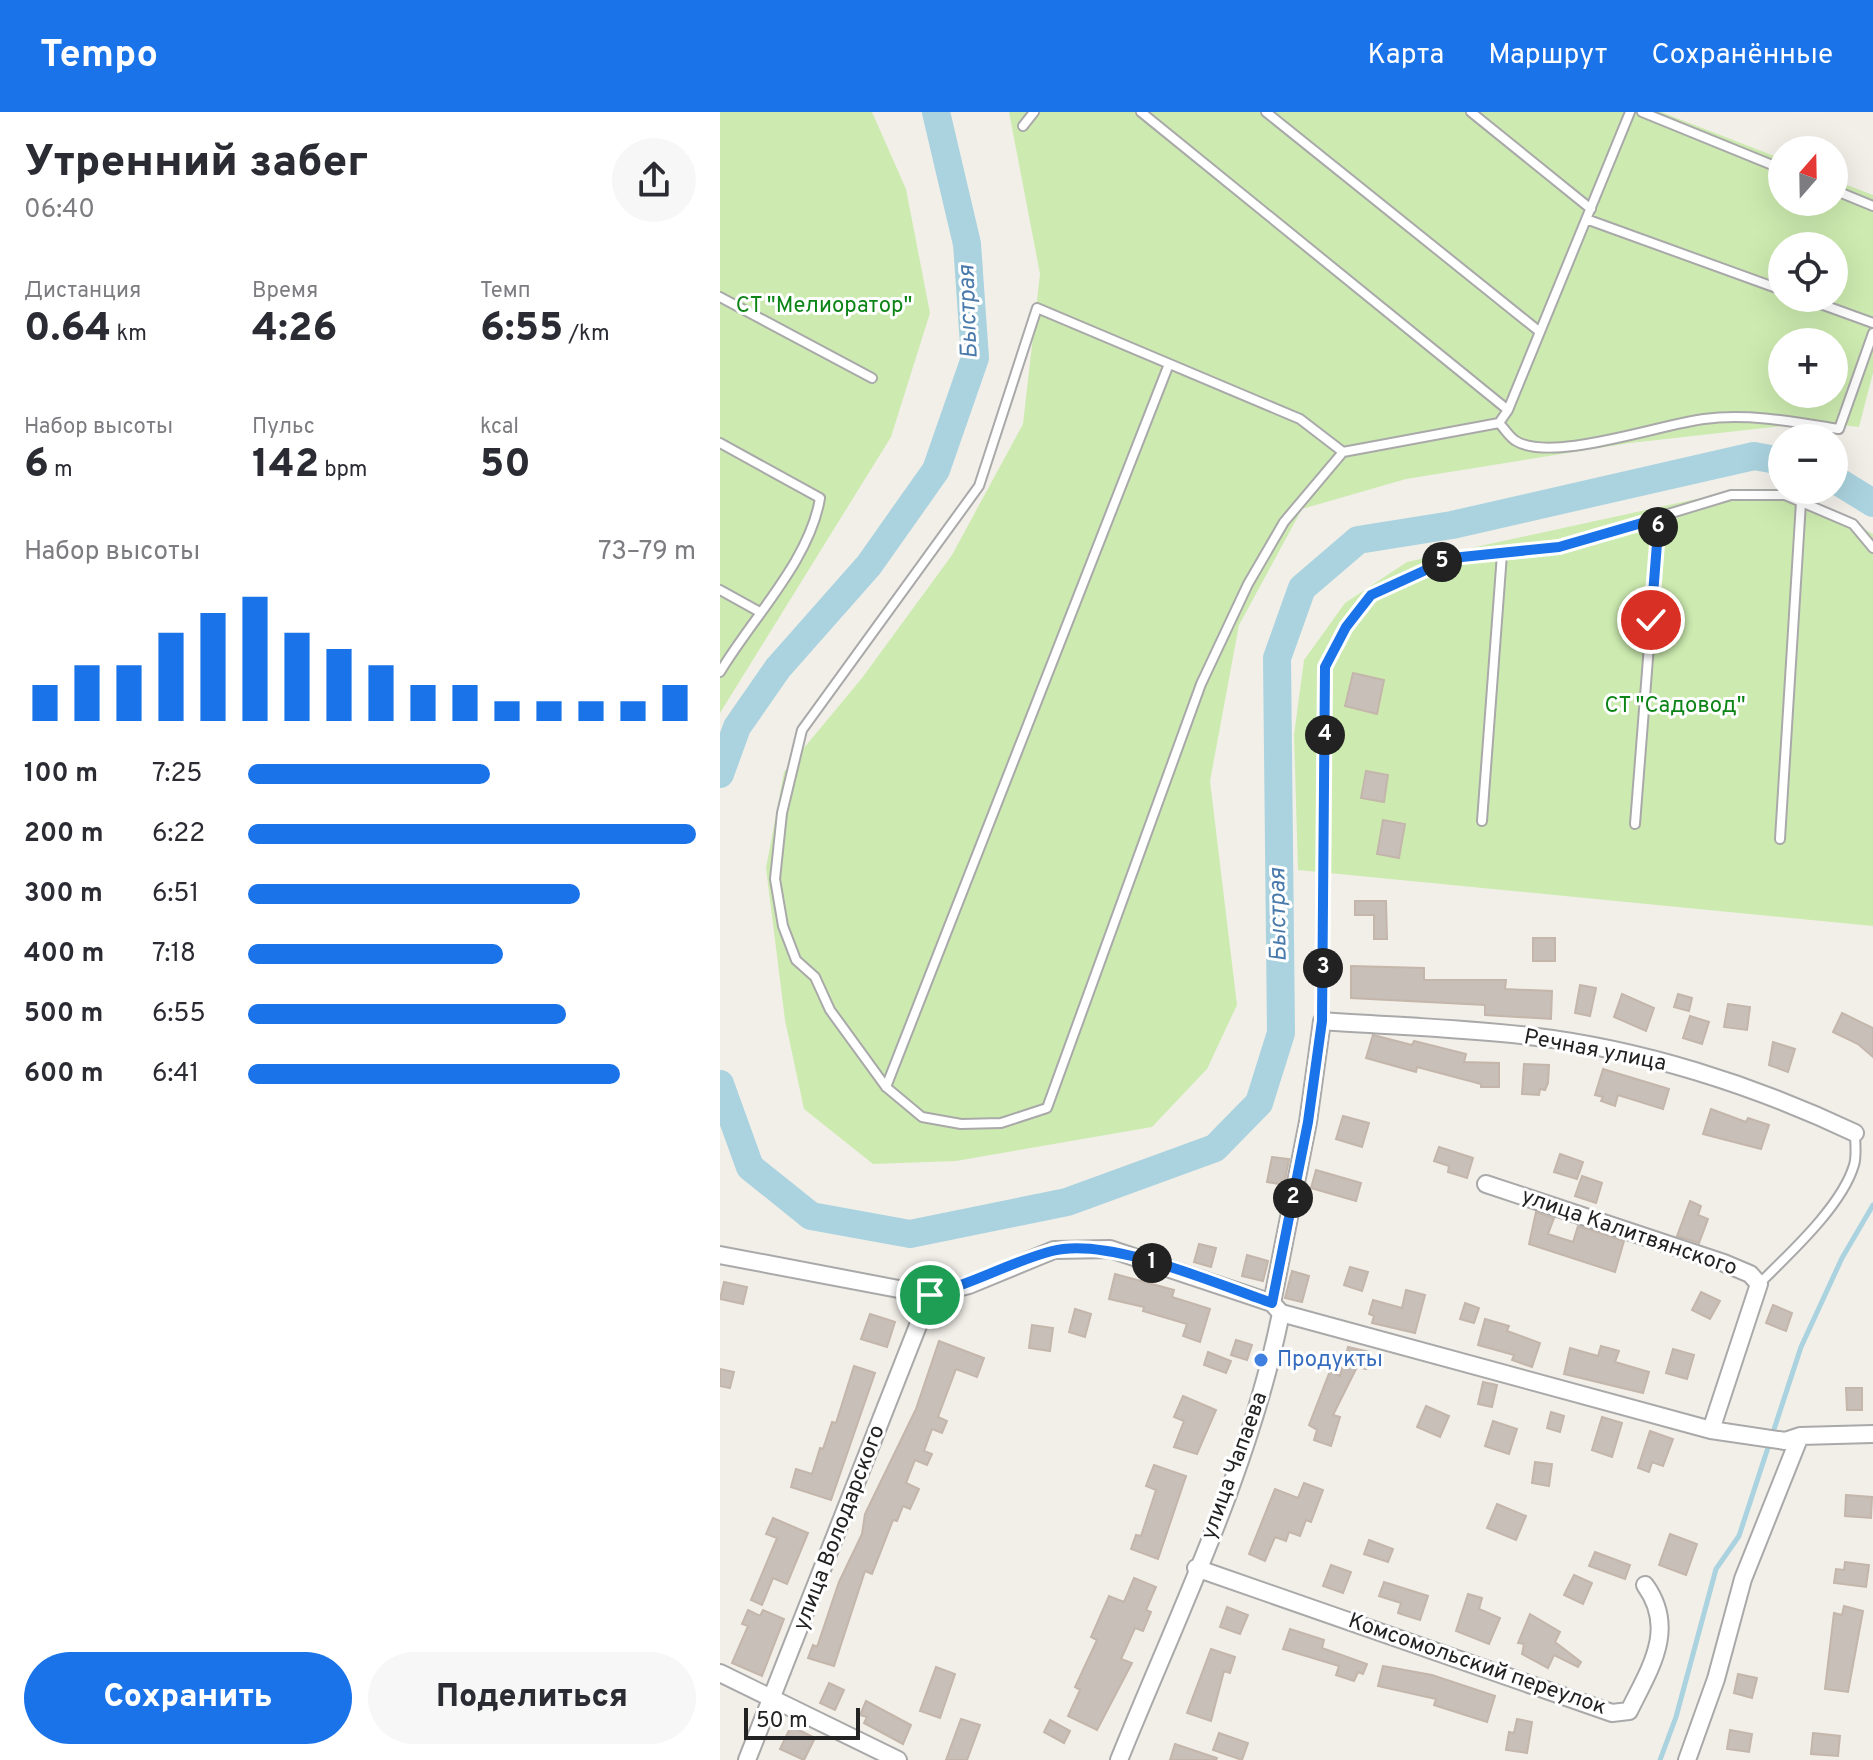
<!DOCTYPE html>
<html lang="ru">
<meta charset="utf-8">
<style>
body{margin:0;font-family:Overpass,sans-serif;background:#f7f7f7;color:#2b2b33;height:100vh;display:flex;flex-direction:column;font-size:30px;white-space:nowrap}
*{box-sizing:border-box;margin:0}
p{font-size:26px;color:#7c7c81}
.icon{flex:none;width:44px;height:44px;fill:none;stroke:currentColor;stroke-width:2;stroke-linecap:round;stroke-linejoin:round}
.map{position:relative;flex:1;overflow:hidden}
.panel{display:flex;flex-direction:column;background:#fff;width:720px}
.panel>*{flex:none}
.needle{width:52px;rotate:20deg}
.fabs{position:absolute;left:1048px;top:24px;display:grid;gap:16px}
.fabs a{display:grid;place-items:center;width:80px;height:80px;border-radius:50%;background:#fff;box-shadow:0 8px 32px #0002;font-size:40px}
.scale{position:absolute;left:24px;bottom:20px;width:116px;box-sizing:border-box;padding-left:8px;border:4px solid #222;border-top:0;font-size:22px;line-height:28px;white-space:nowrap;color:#222;-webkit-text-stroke:6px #fff;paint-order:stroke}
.pin{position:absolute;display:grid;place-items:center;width:68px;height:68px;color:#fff;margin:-34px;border:4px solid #fff;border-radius:50%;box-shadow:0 2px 8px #0007}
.km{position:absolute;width:40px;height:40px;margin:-20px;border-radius:50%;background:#222;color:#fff;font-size:22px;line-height:40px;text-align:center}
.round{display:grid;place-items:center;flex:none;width:84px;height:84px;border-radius:42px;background:#f7f7f7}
.summary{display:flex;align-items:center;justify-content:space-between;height:136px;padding:0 24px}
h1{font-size:44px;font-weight:800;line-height:60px}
.stats{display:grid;grid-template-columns:repeat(3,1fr);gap:12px;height:136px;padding:8px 24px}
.stats div{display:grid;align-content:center}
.stats b{font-size:40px;font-weight:800}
.stats small{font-size:22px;font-weight:400}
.stats p{font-size:22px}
.chart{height:224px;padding:16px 24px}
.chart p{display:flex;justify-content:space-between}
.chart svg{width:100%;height:144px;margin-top:8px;stroke:#1a73e8;stroke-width:6}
.button{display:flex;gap:16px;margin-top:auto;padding:16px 24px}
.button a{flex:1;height:92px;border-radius:48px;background:#1a73e8;color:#fff;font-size:32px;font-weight:800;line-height:92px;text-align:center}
.button a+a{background:#f7f7f7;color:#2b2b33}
ul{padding:0 24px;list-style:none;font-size:26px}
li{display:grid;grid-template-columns:128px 96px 1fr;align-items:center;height:60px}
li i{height:20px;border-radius:10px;background:#1a73e8}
header{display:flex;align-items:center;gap:48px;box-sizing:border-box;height:112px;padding:0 40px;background:#1a73e8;color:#fff}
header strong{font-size:38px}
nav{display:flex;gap:44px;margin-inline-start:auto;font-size:28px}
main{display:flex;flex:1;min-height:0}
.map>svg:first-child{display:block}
.grass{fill:#cdebb0;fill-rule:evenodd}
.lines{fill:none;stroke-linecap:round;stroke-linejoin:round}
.stream{stroke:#aad3df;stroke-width:5}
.river{stroke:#aad3df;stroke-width:28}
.building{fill:#c7bfb8;stroke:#c4b6ab;stroke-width:2}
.service-casing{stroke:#a9a9a9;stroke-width:12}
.minor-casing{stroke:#a9a9a9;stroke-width:20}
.service{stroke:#fff;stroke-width:8}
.minor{stroke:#fff;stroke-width:16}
.route-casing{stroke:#fff;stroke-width:16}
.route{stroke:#1a73e8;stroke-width:10}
.shop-dot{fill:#3f7fe0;stroke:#fff;stroke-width:3}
.labels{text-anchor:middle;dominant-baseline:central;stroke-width:6;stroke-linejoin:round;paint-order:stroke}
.park-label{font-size:22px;fill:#0c8416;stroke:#fff}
.street-label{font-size:22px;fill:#222;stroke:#fff}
.shop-label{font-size:22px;fill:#366cbe;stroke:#fff;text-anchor:start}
.water-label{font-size:24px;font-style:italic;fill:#4a7aab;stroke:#fff}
</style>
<header>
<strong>Tempo</strong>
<nav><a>Карта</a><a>Маршрут</a><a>Сохранённые</a></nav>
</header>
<main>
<section class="panel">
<div class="summary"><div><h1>Утренний забег</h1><p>06:40</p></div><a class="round"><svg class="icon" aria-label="share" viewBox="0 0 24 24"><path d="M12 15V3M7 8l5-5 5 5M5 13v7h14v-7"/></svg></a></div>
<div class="stats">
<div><p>Дистанция</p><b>0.64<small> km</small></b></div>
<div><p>Время</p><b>4:26</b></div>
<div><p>Темп</p><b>6:55<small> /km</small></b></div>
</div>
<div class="stats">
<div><p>Набор высоты</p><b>6<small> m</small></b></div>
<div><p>Пульс</p><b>142<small> bpm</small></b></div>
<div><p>kcal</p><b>50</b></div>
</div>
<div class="chart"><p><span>Набор высоты</span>73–79 m</p>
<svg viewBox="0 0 160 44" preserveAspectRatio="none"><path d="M5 44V33M15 44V27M25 44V27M35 44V17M45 44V11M55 44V6M65 44V17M75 44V22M85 44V27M95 44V33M105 44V33M115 44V38M125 44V38M135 44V38M145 44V38M155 44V33"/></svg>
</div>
<ul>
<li><b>100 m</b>7:25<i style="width:54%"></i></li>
<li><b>200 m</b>6:22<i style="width:100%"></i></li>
<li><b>300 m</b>6:51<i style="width:74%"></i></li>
<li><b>400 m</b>7:18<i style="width:57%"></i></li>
<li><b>500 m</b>6:55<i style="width:71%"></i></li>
<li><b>600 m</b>6:41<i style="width:83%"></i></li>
</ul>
<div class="button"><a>Сохранить</a><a>Поделиться</a></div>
</section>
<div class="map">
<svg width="1153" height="1648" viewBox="0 0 1153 1648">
<rect width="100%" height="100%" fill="#f2efe9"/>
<path class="grass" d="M0 0H152L186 77 210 201 171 325 0 601Z
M289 0H941L1062 47V90H1114V68L1153 83V261L1139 315 1097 310 910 331 686 367 582 397 519 513 490 669 517 893 487 957 432 1015 236 1049 153 1052 84 997 65 908 46 756 64 660 142 566 232 443 303 312 320 162ZM1062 134H1114V186H1062ZM1062 230H1114V282H1062Z
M1075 378 1153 422V814L578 758 574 623 584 548 625 491 687 450 1004 381Z"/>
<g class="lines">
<path class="stream" d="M940 1648 956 1605 996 1457 1019 1424 1081 1235 1122 1146 1153 1093"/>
<path class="river" d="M1114 367 1153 391
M0 662 17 615 58 556 149 453 216 358 255 246 247 132 216 0
M0 972 30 1055 91 1104 190 1122 347 1090 495 1036 539 991 561 921 557 546 582 476 638 428 732 413 1034 344 1062 349"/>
</g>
<path class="building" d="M633 561 664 568 657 602 625 594Z
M646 659 668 663 664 690 641 686Z
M663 708 685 712 679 746 657 742Z
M635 789H666L667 827H654V803H635Z
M813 826H835V849H813Z
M631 854 704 856V868H786L785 877 832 879 831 907 765 903V893L631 886Z
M860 873 876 876 870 904 855 901Z
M902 882 934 896 926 919 894 905Z
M958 882 972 886 969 899 954 895Z
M1008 892 1030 895 1027 918 1004 915Z
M1122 901 1153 916V945L1138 932 1113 920Z
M970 904 989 910 982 932 963 926Z
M653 923 692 933 694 929 746 942 744 950 779 951V975H761V972L697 955 696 960 646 946Z
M1053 930 1075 937 1068 960 1049 953Z
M804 952 829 953 828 971 825 978 820 977 819 983 802 982Z
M883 957 949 977 943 997 898 983 895 994 881 989 883 985 875 983Z
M991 997 1026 1010 1028 1006 1049 1013 1041 1037 983 1022Z
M623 1004 649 1011 642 1035 616 1027Z
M719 1035 753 1046 747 1066 728 1060 729 1054 714 1049Z
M840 1042 863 1050 857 1067 834 1060Z
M552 1045 569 1047 564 1073 547 1070Z
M596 1058 641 1071 636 1089 591 1076Z
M862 1064 882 1071 876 1091 855 1084Z
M970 1089 981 1094 978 1103 988 1107 979 1131 957 1124Z
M816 1100 834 1106 828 1122 853 1130 858 1114 904 1129 895 1160 809 1132Z
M479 1132 496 1136 491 1155 474 1150Z
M527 1143 548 1149 543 1169 522 1164Z
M630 1155 648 1160 642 1179 624 1173Z
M572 1159 589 1164 582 1190 565 1186Z
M395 1162 454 1178 452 1185 490 1197 480 1230 463 1224 467 1212 423 1199 424 1195 389 1187Z
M4 1170 27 1175 23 1192 0 1187Z
M686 1178 705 1183 695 1221 652 1211 654 1204 649 1202 653 1188 682 1196Z
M981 1180 1000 1189 990 1207 972 1198Z
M745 1191 759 1196 754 1211 740 1207Z
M1053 1193 1072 1201 1066 1219 1046 1211Z
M355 1197 371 1202 365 1225 349 1220Z
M150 1202 175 1210 167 1235 141 1227Z
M765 1207 789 1214 787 1219 820 1231 812 1255 792 1248 794 1243 758 1233Z
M312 1213 333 1216 330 1239 309 1236Z
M516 1228 532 1233 527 1248 511 1243Z
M219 1229 264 1246 257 1265 236 1257 218 1305 227 1309 222 1321 212 1317 204 1339 212 1342 207 1353 195 1348 186 1371 199 1377 190 1397 183 1394 177 1409 173 1408 152 1462 145 1459 114 1554 88 1546 93 1533 97 1535 119 1470 142 1422 145 1402 196 1297Z
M881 1234 899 1239 895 1250 929 1260 923 1281 844 1262 850 1236 878 1244Z
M628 1235 650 1240 646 1257 637 1255 613 1303 620 1305 611 1334 594 1328 597 1318 589 1313 610 1259 620 1264Z
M953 1237 974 1243 967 1267 946 1261Z
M488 1240 511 1249 506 1261 484 1253Z
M134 1254 155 1261 111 1388 71 1375 76 1357 92 1362 100 1336 103 1337 112 1310 116 1311Z
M0 1257 14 1260 10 1276 0 1274Z
M763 1270 777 1273 772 1295 758 1292Z
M1126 1276H1142V1298H1127Z
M463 1284 496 1298 477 1342 454 1335 464 1309 454 1305Z
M706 1294 729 1304 720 1325 697 1315Z
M831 1300 844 1304 840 1320 827 1316Z
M882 1305 902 1311 892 1345 872 1338Z
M773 1309 797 1317 789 1342 765 1334Z
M930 1319 953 1327 943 1354 932 1350 929 1360 918 1356Z
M815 1350 832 1352 829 1374 812 1371Z
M434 1353 466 1364 438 1447 411 1437 416 1423 421 1424 436 1378 426 1374Z
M584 1371 603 1378 591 1410 586 1408 580 1424 569 1420 566 1429 555 1425 545 1449 529 1442 555 1377 578 1386Z
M1126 1383 1152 1385 1151 1406 1125 1404Z
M777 1392 806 1404 796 1428 767 1416Z
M53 1406 88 1421 67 1472 53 1466 42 1493 31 1488 57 1426 46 1422Z
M950 1422 977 1432 966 1463 939 1453Z
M649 1428 673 1437 668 1450 644 1442Z
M875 1440 910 1453 905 1467 869 1454Z
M1125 1450 1149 1453 1146 1475 1114 1471 1116 1457 1124 1458Z
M611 1453 631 1460 623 1481 603 1474Z
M854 1463 872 1471 863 1492 844 1483Z
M414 1466 436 1475 426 1498 431 1500 423 1519 415 1516 401 1547 412 1551 377 1618 348 1604 360 1578 355 1575 377 1528 371 1525 389 1484 404 1490Z
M664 1470 708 1484 700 1508 678 1501 681 1491 659 1484Z
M748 1482 762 1486 759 1497 780 1506 769 1532 736 1519Z
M1124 1494 1143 1499 1128 1580 1105 1577 1114 1501 1122 1503Z
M507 1495 528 1503 520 1522 500 1515Z
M28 1498 40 1504 43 1498 64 1507 42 1564 12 1551 28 1514 22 1512Z
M810 1502 840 1520 835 1530 861 1550 858 1555 834 1543 828 1556 802 1542 804 1532 798 1531Z
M570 1517 604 1528 602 1536 647 1552 643 1562 638 1560 634 1569 616 1563 619 1554 563 1537Z
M491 1537 515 1545 510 1561 504 1559 491 1609 467 1601Z
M663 1554 712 1563 775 1584 767 1610 714 1593 716 1587 658 1574Z
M216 1555 235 1562 220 1606 200 1599Z
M1018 1562 1037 1566 1032 1586 1014 1581Z
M109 1571 124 1578 115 1598 100 1591Z
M146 1589 191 1613 183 1632 144 1611 147 1605 140 1603Z
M241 1607 260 1613 247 1648H226Z
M797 1607 812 1610 807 1641 786 1638 789 1620 794 1621Z
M330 1608 350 1619 344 1631 324 1620Z
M71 1614 95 1626 84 1648 60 1637Z
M1010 1618 1032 1622 1029 1640 1007 1637Z
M499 1621 528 1631 522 1648 493 1638Z
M1093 1621 1120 1624 1118 1644 1091 1642Z
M455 1632 497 1646 496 1648H450Z"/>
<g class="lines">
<defs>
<path id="service" d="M421 0 788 298
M546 0 820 220
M751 0 871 97
M922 0 1062 57
M303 14 314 0
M1114 78 1153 94
M866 107 1062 178
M0 185 152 266
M1084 186 1153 211
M779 311C784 316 790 326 796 329 832 351 941 312 984 307 1028 301 1075 310 1119 317L1153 221
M0 331 100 386C90 448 33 505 0 560
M623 340 564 410 528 472 481 572 327 996 281 1011 241 1012 202 1005 166 975 110 898 95 865 76 848 63 814 55 767 62 701 82 618 259 374 317 196 580 307 623 340 779 311 788 298 910 0
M0 478 38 499
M762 709 782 442
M915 712 939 406
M1060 727 1081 390
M602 909 605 555 626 515 651 483 732 446 839 435 1011 383H1065L1133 412 1153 436
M166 975 449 252
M1039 1172C1069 1142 1122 1094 1134 1053 1137 1044 1135 1031 1135 1021"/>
<path id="minor" d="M766 1072 1004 1151 1030 1162 1039 1172 991 1318
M0 1143 210 1183 249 1173 334 1138 390 1137 552 1191
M561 1201 991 1318 1065 1329 1080 1324 1153 1322
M476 1456 892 1601 909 1599C930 1556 957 1517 925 1473
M0 1561 178 1648
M27 1648 210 1183
M399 1648C458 1502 530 1356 561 1201L552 1191 588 1010 602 909C671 914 741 916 809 924 921 937 1034 973 1135 1021
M967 1648 996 1567 1023 1467 1080 1324"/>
</defs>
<use href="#service" class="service-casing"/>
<use href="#minor" class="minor-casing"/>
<use href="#service" class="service"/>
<use href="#minor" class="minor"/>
</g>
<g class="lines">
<defs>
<path id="route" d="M210 1183C253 1172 290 1150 332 1139 388 1124 496 1172 552 1191L588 1010 602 909 605 555 626 515 651 483 732 446 839 435 939 406 931 508"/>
</defs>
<use href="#route" class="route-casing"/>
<use href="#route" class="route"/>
</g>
<circle class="shop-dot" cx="541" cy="1248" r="8"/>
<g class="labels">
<g class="park-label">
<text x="104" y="194">СТ "Мелиоратор"</text>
<text x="955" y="594">СТ "Садовод"</text>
</g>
<g class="street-label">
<text transform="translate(875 939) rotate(11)">Речная улица</text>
<text transform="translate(909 1121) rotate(19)">улица Калитвянского</text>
<text transform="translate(515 1354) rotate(-70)">улица Чапаева</text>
<text transform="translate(120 1416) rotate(-69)">улица Володарского</text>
<text transform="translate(757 1553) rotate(19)">Комсомольский переулок</text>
</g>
<g class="shop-label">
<text x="557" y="1248">Продукты</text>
</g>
<g class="water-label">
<text transform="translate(249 200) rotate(-92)">Быстрая</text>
<text transform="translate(559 803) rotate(-91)">Быстрая</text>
</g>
</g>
</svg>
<div class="fabs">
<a><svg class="needle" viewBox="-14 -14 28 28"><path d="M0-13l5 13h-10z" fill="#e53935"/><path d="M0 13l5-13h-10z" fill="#7c7c81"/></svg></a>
<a><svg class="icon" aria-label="locate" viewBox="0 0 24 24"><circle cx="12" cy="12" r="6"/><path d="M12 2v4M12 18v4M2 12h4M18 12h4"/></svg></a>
<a>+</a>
<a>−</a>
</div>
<div class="scale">50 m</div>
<div class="pin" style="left:210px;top:1183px;background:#1e9e55"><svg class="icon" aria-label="arrive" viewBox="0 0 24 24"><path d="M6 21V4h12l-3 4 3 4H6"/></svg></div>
<div class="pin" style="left:931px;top:508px;background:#d93025"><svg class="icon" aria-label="check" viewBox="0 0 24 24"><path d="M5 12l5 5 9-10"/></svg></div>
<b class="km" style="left:432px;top:1151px">1</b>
<b class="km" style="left:573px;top:1086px">2</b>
<b class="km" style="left:603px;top:856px">3</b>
<b class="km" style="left:605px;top:623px">4</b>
<b class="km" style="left:722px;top:450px">5</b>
<b class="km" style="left:938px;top:415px">6</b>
</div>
</main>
